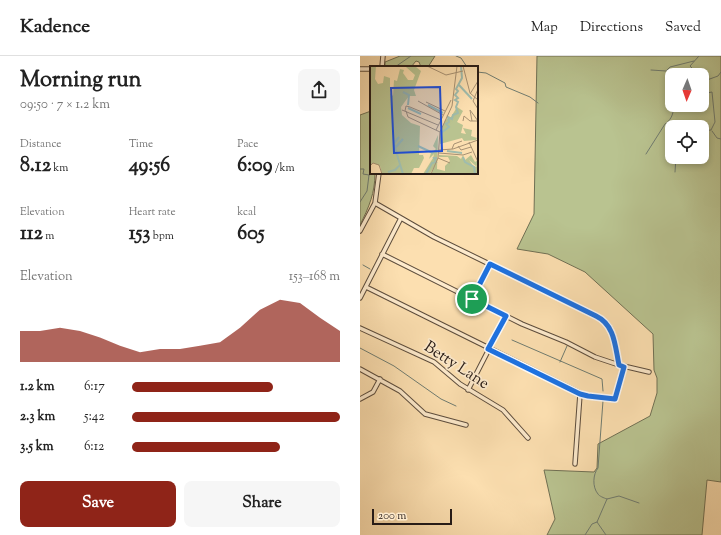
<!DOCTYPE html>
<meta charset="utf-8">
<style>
body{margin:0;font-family:"Sorts Mill Goudy",serif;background:#f6f6f6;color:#222;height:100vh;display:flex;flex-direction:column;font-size:15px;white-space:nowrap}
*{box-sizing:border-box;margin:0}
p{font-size:13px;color:#767676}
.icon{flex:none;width:22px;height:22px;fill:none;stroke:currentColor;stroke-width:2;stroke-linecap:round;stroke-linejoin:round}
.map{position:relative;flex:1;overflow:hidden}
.sheet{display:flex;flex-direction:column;background:#fff;width:360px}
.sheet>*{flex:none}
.needle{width:26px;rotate:182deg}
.buttons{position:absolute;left:305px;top:12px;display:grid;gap:8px}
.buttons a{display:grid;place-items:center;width:44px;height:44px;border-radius:8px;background:#fff;box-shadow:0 2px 6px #0003;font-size:20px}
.scale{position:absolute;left:12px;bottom:10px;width:80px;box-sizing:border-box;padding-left:4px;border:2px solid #281c17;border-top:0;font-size:11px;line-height:14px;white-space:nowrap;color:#281c17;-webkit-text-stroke:3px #fdeacc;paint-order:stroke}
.pin{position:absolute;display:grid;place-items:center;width:34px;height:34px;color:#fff;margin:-17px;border:2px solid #fff;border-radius:50%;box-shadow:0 1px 4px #0007}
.round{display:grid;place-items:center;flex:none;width:42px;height:42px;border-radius:8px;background:#f6f6f6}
.head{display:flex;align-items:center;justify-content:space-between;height:68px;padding:0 20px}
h1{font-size:22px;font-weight:800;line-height:30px}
.figures{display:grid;grid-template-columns:repeat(3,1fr);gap:6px;height:68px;padding:4px 20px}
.figures div{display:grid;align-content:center}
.figures b{font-size:20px;font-weight:800}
.figures small{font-size:11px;font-weight:400}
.figures p{font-size:11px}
.chart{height:112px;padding:8px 20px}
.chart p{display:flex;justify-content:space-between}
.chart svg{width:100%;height:72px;margin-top:4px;fill:#8f2418;opacity:.7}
.action{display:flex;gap:8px;margin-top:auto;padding:8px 20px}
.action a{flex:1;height:46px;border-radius:8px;background:#8f2418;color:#fff;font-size:16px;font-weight:800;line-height:46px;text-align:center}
.action a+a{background:#f6f6f6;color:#222}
ul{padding:0 20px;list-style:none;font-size:13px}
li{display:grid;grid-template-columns:64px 48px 1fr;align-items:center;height:30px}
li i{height:10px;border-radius:5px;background:#8f2418}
header{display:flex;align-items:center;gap:24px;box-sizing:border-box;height:56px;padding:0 20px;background:#fff;border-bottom:1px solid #e0e0e0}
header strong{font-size:19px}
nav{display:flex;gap:22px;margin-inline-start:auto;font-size:14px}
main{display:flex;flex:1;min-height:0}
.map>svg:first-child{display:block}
.green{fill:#b9c390;stroke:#707054;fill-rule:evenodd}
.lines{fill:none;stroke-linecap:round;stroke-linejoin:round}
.stream{stroke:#6f7c71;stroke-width:1}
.minor-casing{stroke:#5d4d3d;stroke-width:5.5}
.minor{stroke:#fdeacc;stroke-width:3.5}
.route-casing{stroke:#fff;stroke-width:8}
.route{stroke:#1a73e8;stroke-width:5}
.labels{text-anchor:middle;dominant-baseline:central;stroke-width:3.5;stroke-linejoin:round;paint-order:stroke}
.street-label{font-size:16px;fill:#281c17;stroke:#fdeacc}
.inset-river{fill:none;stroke:#9fbcad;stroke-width:2}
.inset-road{fill:none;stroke:#a79173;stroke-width:1}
.view{fill:#1d4ed8;fill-opacity:0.15;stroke:#1d4ed8;stroke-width:2}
.inset-edge{fill:none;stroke:#281c17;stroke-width:2}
</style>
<header>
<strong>Kadence</strong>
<nav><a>Map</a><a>Directions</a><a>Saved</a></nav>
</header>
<main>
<section class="sheet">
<div class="head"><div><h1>Morning run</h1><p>09:50 · 7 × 1.2 km</p></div><a class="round"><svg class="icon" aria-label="share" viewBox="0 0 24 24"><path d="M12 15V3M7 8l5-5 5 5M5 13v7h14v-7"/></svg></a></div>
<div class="figures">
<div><p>Distance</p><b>8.12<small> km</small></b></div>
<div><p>Time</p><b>49:56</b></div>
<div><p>Pace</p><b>6:09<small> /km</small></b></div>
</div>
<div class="figures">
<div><p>Elevation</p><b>112<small> m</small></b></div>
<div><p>Heart rate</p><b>153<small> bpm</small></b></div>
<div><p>kcal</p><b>605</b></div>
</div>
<div class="chart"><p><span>Elevation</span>153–168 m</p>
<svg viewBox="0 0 160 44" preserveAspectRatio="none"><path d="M0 44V25L10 25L20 23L30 25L40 29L50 34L60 38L70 36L80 36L90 34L100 32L110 23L120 12L130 6L140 8L150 17L160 25V44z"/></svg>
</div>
<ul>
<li><b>1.2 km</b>6:17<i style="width:68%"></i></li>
<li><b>2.3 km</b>5:42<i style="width:100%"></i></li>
<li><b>3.5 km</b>6:12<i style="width:71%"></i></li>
</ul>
<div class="action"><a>Save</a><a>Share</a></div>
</section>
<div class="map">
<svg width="361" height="479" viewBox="0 0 361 479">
<rect width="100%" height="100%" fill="#fcdfb0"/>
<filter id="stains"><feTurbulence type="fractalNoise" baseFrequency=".005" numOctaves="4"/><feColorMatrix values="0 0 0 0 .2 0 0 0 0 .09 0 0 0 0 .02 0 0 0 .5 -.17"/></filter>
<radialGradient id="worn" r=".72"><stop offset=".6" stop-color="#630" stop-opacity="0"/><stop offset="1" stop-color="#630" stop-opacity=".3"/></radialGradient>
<path class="green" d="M40 0H75L68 11H61L59 6 56 5 51 11H25V6Z
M177 0H361V426L347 424 342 479H187L195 463 184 414 234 416 237 412 238 388 290 360 297 337V322L294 314 293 278 225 216 188 198 157 193 174 158ZM312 19H342V49H312ZM312 71H342V101H312Z
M11 55V117H15C15 137 9 151 0 169V59Z"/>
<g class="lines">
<path class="stream" d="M96 0 101 2 107 11
M35 11 51 0
M291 14 306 15 310 11 334 5
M117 16 126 17 145 27 146 31 170 41 178 47
M339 19 330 10 339 0
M342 21 347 24 345 33 347 37 342 43
M347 24 358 20 361 16
M342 75 351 74 355 66 352 36 347 37
M352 75 357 82 361 83
M286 98 305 68C310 65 314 58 313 52L318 49
M0 113H4L3 118 9 119
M315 116 316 101
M0 146 7 135 9 119 11 117
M3 209 10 213
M152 284 242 323 243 335
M0 292 34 310 81 343 96 350
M200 306 207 290
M243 345 238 412C233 418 232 431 238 438 239 440 244 442 247 443L259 440 279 447
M225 479 232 468 237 466
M246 479 237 466 247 443"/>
<defs>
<path id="minor" d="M22 11 23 0
M0 13H11
M15 147 74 181 242 263C256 272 256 294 259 309
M0 175 15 147 19 117
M22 198 162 268 206 286 235 301 259 309 289 316
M6 231 226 340 255 343 264 311
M0 242 41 162
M113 243 130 208
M0 272 74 306 100 328 143 354 168 382
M0 313 40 335 65 358 106 369
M108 334 146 260
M0 343 13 336 20 323
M215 408 220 338"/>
</defs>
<use href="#minor" class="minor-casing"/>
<use href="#minor" class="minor"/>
</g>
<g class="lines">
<defs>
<path id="route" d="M130 208 236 260C255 269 255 290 259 309L264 311 255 343 228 340 220 338 128 293 146 260 112 243Z"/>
</defs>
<use href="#route" class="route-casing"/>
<use href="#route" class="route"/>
</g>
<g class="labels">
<g class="street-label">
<text transform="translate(96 310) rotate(33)">Betty Lane</text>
</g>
</g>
<g transform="translate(10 10)">
<rect width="108" height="108" fill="#fcdfb0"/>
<path d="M2 0H6L5 13 8 18 13 17 14 10 20 12V27L23 30 24 14 27 15 30 3 34 4 33 7 38 14H43L45 9 36 1H46L51 5 44 24 46 30H39L31 41 32 49 41 57 50 60 49 89H53L54 92 49 102H44L41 108H12L10 100 3 97 0 100V3ZM87 41 93 45 87 56 93 59 91 67 96 68 93 62 102 64 101 70 107 72 106 74 94 75 92 72 70 78V68L75 54 81 51ZM68 69 67 103 75 105V100L80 95 78 91H69V89L87 90 91 93 93 89 95 94 101 89 105 96 108 94V99L106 100 99 94 104 101 108 100V108H61L65 99 60 108H53L63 92 64 88 59 93 61 87 66 83 63 80Z" fill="#b9c390"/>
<path class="inset-river" d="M89 19 102 33M33 26 39 29 38 39M58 39 73 47M38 42 51 48M71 67 79 61 76 58 79 56 78 51 82 53 83 49 88 47 86 41 88 36 85 34 88 32 85 29 88 25 86 23 92 12 91 0M33 73 25 82 33 108M48 80 63 87M25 82 24 77 29 71M77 85 92 87M93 91 95 96 104 101 105 108M18 106 25 104 30 99M56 108 62 97 66 96 64 92H67"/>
<path class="inset-road" d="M57 0 76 9 93 5M93 0 100 27 108 34M108 23 103 35 108 43M100 28 108 15M48 35 73 49M56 36 75 45M32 44 68 59M35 45 36 40 40 41 71 54M36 45 38 51 70 66M93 55 94 50 100 55H108M102 55 100 44 108 55M66 64 81 34M99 76 108 96M88 80 91 84 101 81M82 83 84 78 92 75M69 84 83 83 108 74M69 87 93 89 102 86M68 92 80 97M0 100 3 97 9 99 12 108M61 108 68 92 70 66 82 40 87 0"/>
<path class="view" d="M70 21 72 85 24 87 21 22Z"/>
<rect width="108" height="108" class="inset-edge"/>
</g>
<rect width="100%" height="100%" filter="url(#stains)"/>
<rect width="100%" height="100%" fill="url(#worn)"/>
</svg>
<div class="buttons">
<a><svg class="needle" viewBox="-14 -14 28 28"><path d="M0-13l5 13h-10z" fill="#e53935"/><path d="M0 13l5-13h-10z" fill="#767676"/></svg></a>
<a><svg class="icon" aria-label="locate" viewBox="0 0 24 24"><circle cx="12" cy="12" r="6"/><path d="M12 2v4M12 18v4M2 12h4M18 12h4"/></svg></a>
</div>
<div class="scale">200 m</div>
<div class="pin" style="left:112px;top:243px;background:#1e9e55"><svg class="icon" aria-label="arrive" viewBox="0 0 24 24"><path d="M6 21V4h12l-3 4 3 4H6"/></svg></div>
</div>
</main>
